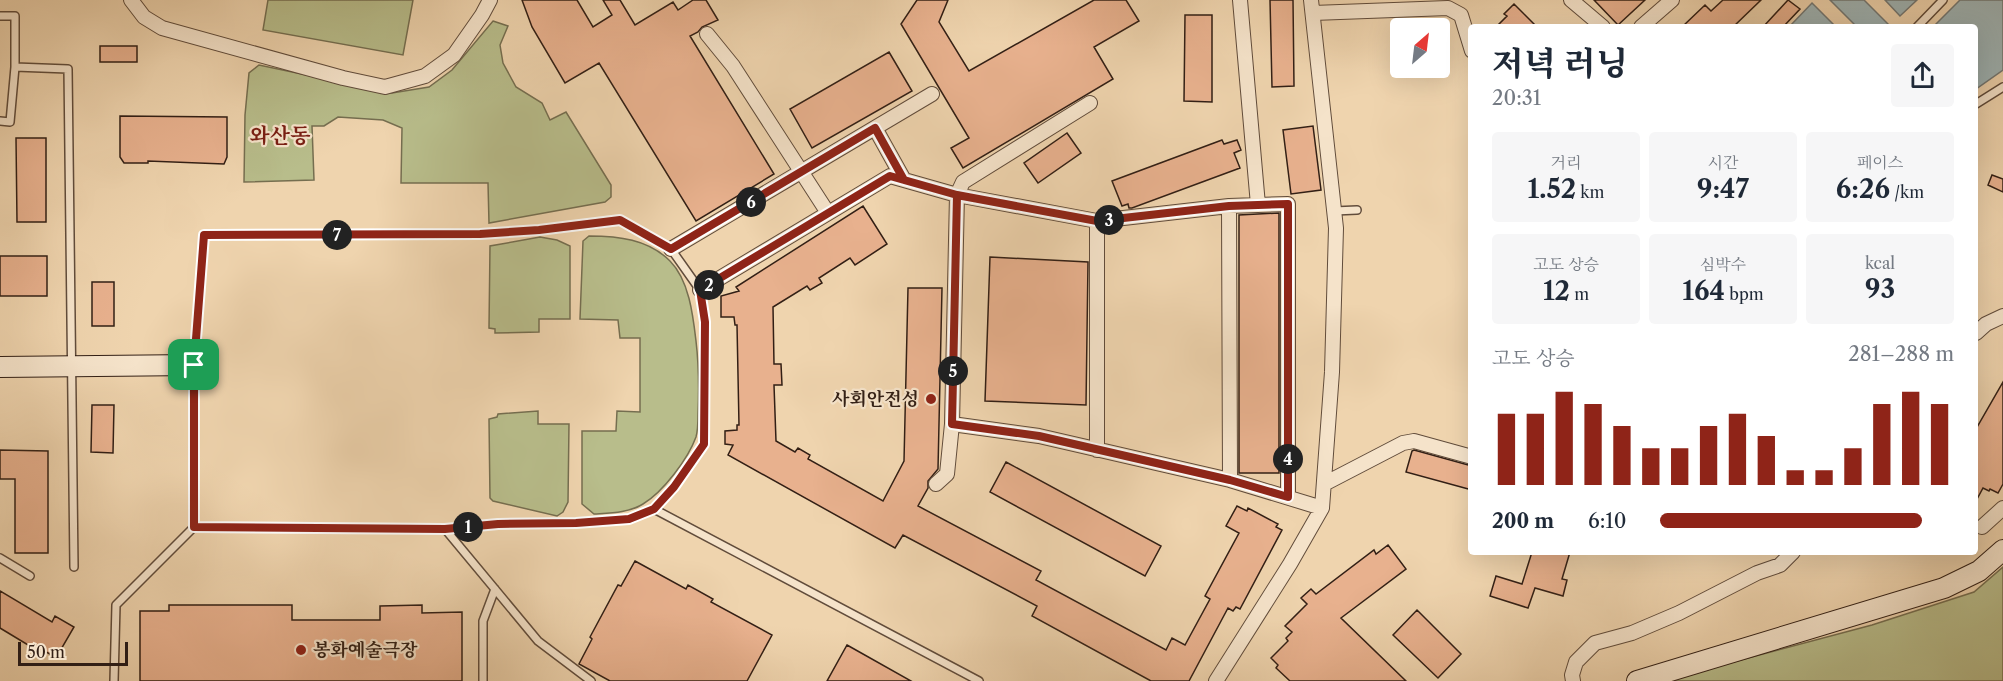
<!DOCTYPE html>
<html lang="ko">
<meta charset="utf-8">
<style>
body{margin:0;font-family:"Libre Caslon Text","Noto Serif KR",serif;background:#f6f6f7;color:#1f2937;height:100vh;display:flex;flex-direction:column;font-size:22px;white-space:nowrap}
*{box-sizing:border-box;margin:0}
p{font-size:20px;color:#747a83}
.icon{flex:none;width:33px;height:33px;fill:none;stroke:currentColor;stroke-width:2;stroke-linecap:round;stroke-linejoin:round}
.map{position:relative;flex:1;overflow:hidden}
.panel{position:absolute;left:1468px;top:24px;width:510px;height:531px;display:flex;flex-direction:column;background:#fff;border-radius:6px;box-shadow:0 6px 24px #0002}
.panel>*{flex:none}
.needle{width:39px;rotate:28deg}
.controls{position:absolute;left:1390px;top:18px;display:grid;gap:12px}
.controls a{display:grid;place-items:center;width:60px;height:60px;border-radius:6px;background:#fff;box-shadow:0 6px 24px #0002;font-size:30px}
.scale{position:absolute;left:18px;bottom:15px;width:110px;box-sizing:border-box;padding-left:6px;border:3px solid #321f15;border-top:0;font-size:16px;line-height:21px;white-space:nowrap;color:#321f15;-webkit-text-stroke:4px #f5e3ca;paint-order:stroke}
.pin{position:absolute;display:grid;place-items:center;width:51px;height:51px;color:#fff;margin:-26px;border-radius:12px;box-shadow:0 3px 9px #0006}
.km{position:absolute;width:30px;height:30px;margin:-15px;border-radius:50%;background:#222;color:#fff;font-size:16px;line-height:30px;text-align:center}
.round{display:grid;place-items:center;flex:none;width:63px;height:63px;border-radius:6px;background:#f6f6f7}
.overview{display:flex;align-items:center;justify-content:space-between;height:102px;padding:0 24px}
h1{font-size:33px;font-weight:800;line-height:45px}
.metrics{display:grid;grid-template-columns:repeat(3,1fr);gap:9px;height:102px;padding:6px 24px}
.metrics div{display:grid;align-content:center;border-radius:6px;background:#f6f6f7;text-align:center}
.metrics b{font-size:26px;font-weight:800}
.metrics small{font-size:16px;font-weight:400}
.metrics p{font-size:16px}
.chart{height:168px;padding:12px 24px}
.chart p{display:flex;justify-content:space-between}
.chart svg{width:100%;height:108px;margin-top:6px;stroke:#8f2418;stroke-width:6}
ul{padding:0 24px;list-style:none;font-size:20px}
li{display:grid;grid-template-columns:96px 72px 1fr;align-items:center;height:45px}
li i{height:15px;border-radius:8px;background:#8f2418}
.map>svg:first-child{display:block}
.green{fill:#b8bd8b;stroke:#756e50;stroke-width:1.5}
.water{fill:#9fb5b6;stroke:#737976;stroke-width:1.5}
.building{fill:#e8b18e;stroke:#321f15;stroke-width:1.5}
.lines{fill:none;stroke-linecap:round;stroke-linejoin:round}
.lane-casing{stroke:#614c3b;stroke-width:10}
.street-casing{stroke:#614c3b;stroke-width:16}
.secondary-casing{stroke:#321f15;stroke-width:22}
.lane{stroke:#f5e3ca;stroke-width:7}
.street{stroke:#f5e3ca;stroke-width:14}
.secondary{stroke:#f5e3ca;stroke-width:20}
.route-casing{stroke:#fff;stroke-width:12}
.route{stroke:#8f2418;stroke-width:8}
.poi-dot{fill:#8f2418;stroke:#f5e3ca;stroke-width:2}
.labels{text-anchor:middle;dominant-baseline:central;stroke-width:4.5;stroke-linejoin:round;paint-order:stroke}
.poi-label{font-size:18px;font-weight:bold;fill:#321f15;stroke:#f5e3ca;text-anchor:end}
.quarter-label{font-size:21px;font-weight:bold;fill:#7a1f14;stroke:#f5e3ca}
</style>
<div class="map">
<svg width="2003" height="681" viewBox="0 0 2003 681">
<rect width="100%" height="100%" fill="#efd4ae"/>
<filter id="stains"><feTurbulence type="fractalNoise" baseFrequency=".00333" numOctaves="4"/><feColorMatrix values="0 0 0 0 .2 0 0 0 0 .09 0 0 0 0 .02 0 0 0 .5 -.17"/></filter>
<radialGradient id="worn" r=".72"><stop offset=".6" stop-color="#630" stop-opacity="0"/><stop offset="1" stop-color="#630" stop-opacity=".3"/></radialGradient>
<path class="green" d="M268 0H413L403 55 263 30Z
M493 21 508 26 500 45 503 63 516 87 542 103 550 120 566 112 611 185V197L605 202 489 223 488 183H401L402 128 383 120 338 117 324 126H312L314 180 244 182 245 115 249 73 259 65 392 93 429 87 452 70Z
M589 236C618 236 648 239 670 261 689 280 693 315 696 341 699 366 699 389 698 414 698 421 698 430 696 437 688 459 663 492 643 504 629 513 610 513 594 514L582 504V431H616L617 411 640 412V338H620L618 320 580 319 583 241Z
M540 237 557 240 570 246V319H539V332L495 333V329L489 328 490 246Z
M538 411V424H569L568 502 563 512 557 516 493 501 490 498 489 419 497 417 498 414Z
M2003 567V681H1662L1872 625 1974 592Z"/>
<path class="water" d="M1830 0H1864L1890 26 1857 27Z
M1885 0H1917L1900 16Z
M1960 0H2003V70L1976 89V27H1933Z
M1812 3 1836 27H1791L1790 26Z"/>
<path class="building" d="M522 0H577L593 27 612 15 603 0H620L635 25 673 2 678 10 693 0H706L718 20 702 27 698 32 690 36 774 174 696 221 599 63 565 83 532 27Z
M917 0H948L939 22 969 71 1094 0H1126L1139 21 1094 47 1113 79 963 168 951 148 969 138 901 24Z
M1270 0H1293L1294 86 1272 87Z
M1594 0H1645L1618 25Z
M1723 0H1761L1733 27H1682L1705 5 1711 11Z
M1788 0 1800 9 1783 27H1763Z
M1514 4 1537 27H1496L1507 16 1504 14Z
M1185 15H1212V102L1184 101Z
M100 46H137V62H100Z
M889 52 912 91 812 148 790 109Z
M120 116 227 117V157L224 164 148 161V163H124L120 157Z
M1313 126 1321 190 1291 194 1283 130Z
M1067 133 1081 153 1038 183 1024 163Z
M16 138H46V222H17Z
M1222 140 1224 144 1237 140 1241 150 1234 153 1240 168 1132 208H1129L1128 204 1122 206 1112 181Z
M1992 175 2003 179V192L1988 185Z
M863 206 887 244 855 265 850 258 819 278 822 283 810 290 807 286 773 307 774 364H781L782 385H774L776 441 795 452 798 448 810 455 808 459 883 501 904 461 908 288H942L938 469 928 481V488L918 506 1041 571 1036 580 1166 650 1172 638 1185 645 1210 599 1205 596 1239 533 1226 526 1237 506 1247 511 1248 508 1278 524 1276 527 1282 530 1240 609 1236 607 1233 611 1228 608 1189 681H1151L1032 616 1037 606 903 535 895 548 728 455 733 445 725 444V431L737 430V425H739L737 325H735L734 317H721V296L739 291 736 287Z
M1279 213V473H1239V215Z
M0 256H47V296H0Z
M990 257 1088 262 1086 405 985 401Z
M92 282H114V326H92Z
M2003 382V484L1998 493 1990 489 1989 491 1983 488 1976 501V429Z
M92 405H114L113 453 91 452Z
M0 450 48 451V553H15V479H0Z
M1414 450 1472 466V490L1406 472 1412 451Z
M1006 462 1161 546 1145 576 990 492Z
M1388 545 1406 569 1341 618 1406 681H1290L1276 668 1278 665 1271 658 1288 641 1286 638 1292 632 1285 626 1307 604 1301 598 1311 589 1316 594 1374 550 1376 554Z
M1532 552H1570L1562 579 1567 580 1563 596 1535 588 1528 608 1490 596 1496 576 1522 584Z
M635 561 686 589 688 585 713 599 711 602 772 635 747 681H610L579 664 592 639 590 637 618 585 621 586Z
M0 591 52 622 55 616 74 627 56 658 40 648 38 651 0 628Z
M169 605H292V620H380V606L422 605V613L462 612V681H140V611H169Z
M1417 610 1461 654 1438 678 1393 635Z
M847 645 911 681H827Z"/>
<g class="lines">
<defs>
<path id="lane" d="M0 16H15V67L10 122 0 121
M1917 27 1943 0
M15 67 68 69 74 567
M1976 104 2003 87
M1334 211 1357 210
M620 220 671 249 700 290 705 323 704 444 674 487 654 509 629 519 576 523 498 524 445 529 194 527V365L204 235 480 234 539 230Z
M654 509 979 681
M445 529 538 641 591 681
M0 558 30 576
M114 681 116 605 194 527
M483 681V621L495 589"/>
<path id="street" d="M131 0 144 17 162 28 343 78 385 87 425 76 454 55 482 15 490 0
M1240 0 1258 205
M1571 0 1603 27
M1313 13 1448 8 1461 15 1472 51
M1641 27 1672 0
M707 34 733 66 828 213
M875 128 904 180
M1229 206 1230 480
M1097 221V450
M671 249 932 94
M700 290 890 176 957 195 1097 221 1229 206 1288 204V497
M1976 333 1986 324 2003 316
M952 424 1039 436 1230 480 1322 508
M936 484 947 474 952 424 957 195 963 182 1090 103
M1324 484 1403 443 1414 441 1472 457
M1982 527 2003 508
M1216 681 1290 564 1322 508 1332 372 1336 228 1311 0
M1573 681 1572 675 1576 662 1595 643 1632 633 1679 613 1757 573 1780 565 1793 552"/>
<path id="secondary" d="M0 367 194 365
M1637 681 1944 588 1979 571 2003 550"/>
</defs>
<use href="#lane" class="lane-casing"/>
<use href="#street" class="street-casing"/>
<use href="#secondary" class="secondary-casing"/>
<use href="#lane" class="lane"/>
<use href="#street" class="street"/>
<use href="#secondary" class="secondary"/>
</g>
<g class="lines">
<defs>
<path id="route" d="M194 365V527L445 529 498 524 576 523 629 519 654 509 674 487 704 444 705 322 700 290 890 176 957 195 1097 221 1229 206 1288 204V497L1230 480 1039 436 952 424 957 195 904 180 875 128 671 249 620 220 539 230 480 234 204 235 194 365"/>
</defs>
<use href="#route" class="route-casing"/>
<use href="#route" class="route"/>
</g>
<g class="poi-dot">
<circle cx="931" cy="399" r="6"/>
<circle cx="301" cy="650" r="6"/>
</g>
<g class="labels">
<g class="poi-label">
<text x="919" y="399">사회안전성</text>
<text x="313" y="650" text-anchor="start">봉화예술극장</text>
</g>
<g class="quarter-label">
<text x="280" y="135">와산동</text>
</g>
</g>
<rect width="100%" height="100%" filter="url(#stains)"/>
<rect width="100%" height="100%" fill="url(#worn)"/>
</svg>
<div class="controls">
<a><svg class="needle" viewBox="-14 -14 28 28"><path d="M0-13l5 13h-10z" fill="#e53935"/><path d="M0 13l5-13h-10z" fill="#747a83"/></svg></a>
</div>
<div class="scale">50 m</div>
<div class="pin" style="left:194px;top:365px;background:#1e9e55"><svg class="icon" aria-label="arrive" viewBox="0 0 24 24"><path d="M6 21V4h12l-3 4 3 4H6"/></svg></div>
<b class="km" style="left:468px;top:527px">1</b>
<b class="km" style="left:709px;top:285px">2</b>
<b class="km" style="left:1109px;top:220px">3</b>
<b class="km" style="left:1288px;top:459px">4</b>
<b class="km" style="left:953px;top:371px">5</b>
<b class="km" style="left:751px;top:202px">6</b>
<b class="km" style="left:337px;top:235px">7</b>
<section class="panel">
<div class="overview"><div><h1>저녁 러닝</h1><p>20:31</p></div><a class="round"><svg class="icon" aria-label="share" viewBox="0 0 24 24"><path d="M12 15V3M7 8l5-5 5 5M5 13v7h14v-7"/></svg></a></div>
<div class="metrics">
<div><p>거리</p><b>1.52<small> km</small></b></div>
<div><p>시간</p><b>9:47</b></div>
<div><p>페이스</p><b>6:26<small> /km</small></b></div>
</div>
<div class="metrics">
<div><p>고도 상승</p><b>12<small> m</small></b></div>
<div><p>심박수</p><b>164<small> bpm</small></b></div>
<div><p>kcal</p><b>93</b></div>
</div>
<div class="chart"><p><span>고도 상승</span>281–288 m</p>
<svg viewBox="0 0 160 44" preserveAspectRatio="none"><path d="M5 44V15M15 44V15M25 44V6M35 44V11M45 44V20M55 44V29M65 44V29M75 44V20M85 44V15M95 44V24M105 44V38M115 44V38M125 44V29M135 44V11M145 44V6M155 44V11"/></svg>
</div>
<ul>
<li><b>200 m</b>6:10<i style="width:89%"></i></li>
</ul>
</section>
</div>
